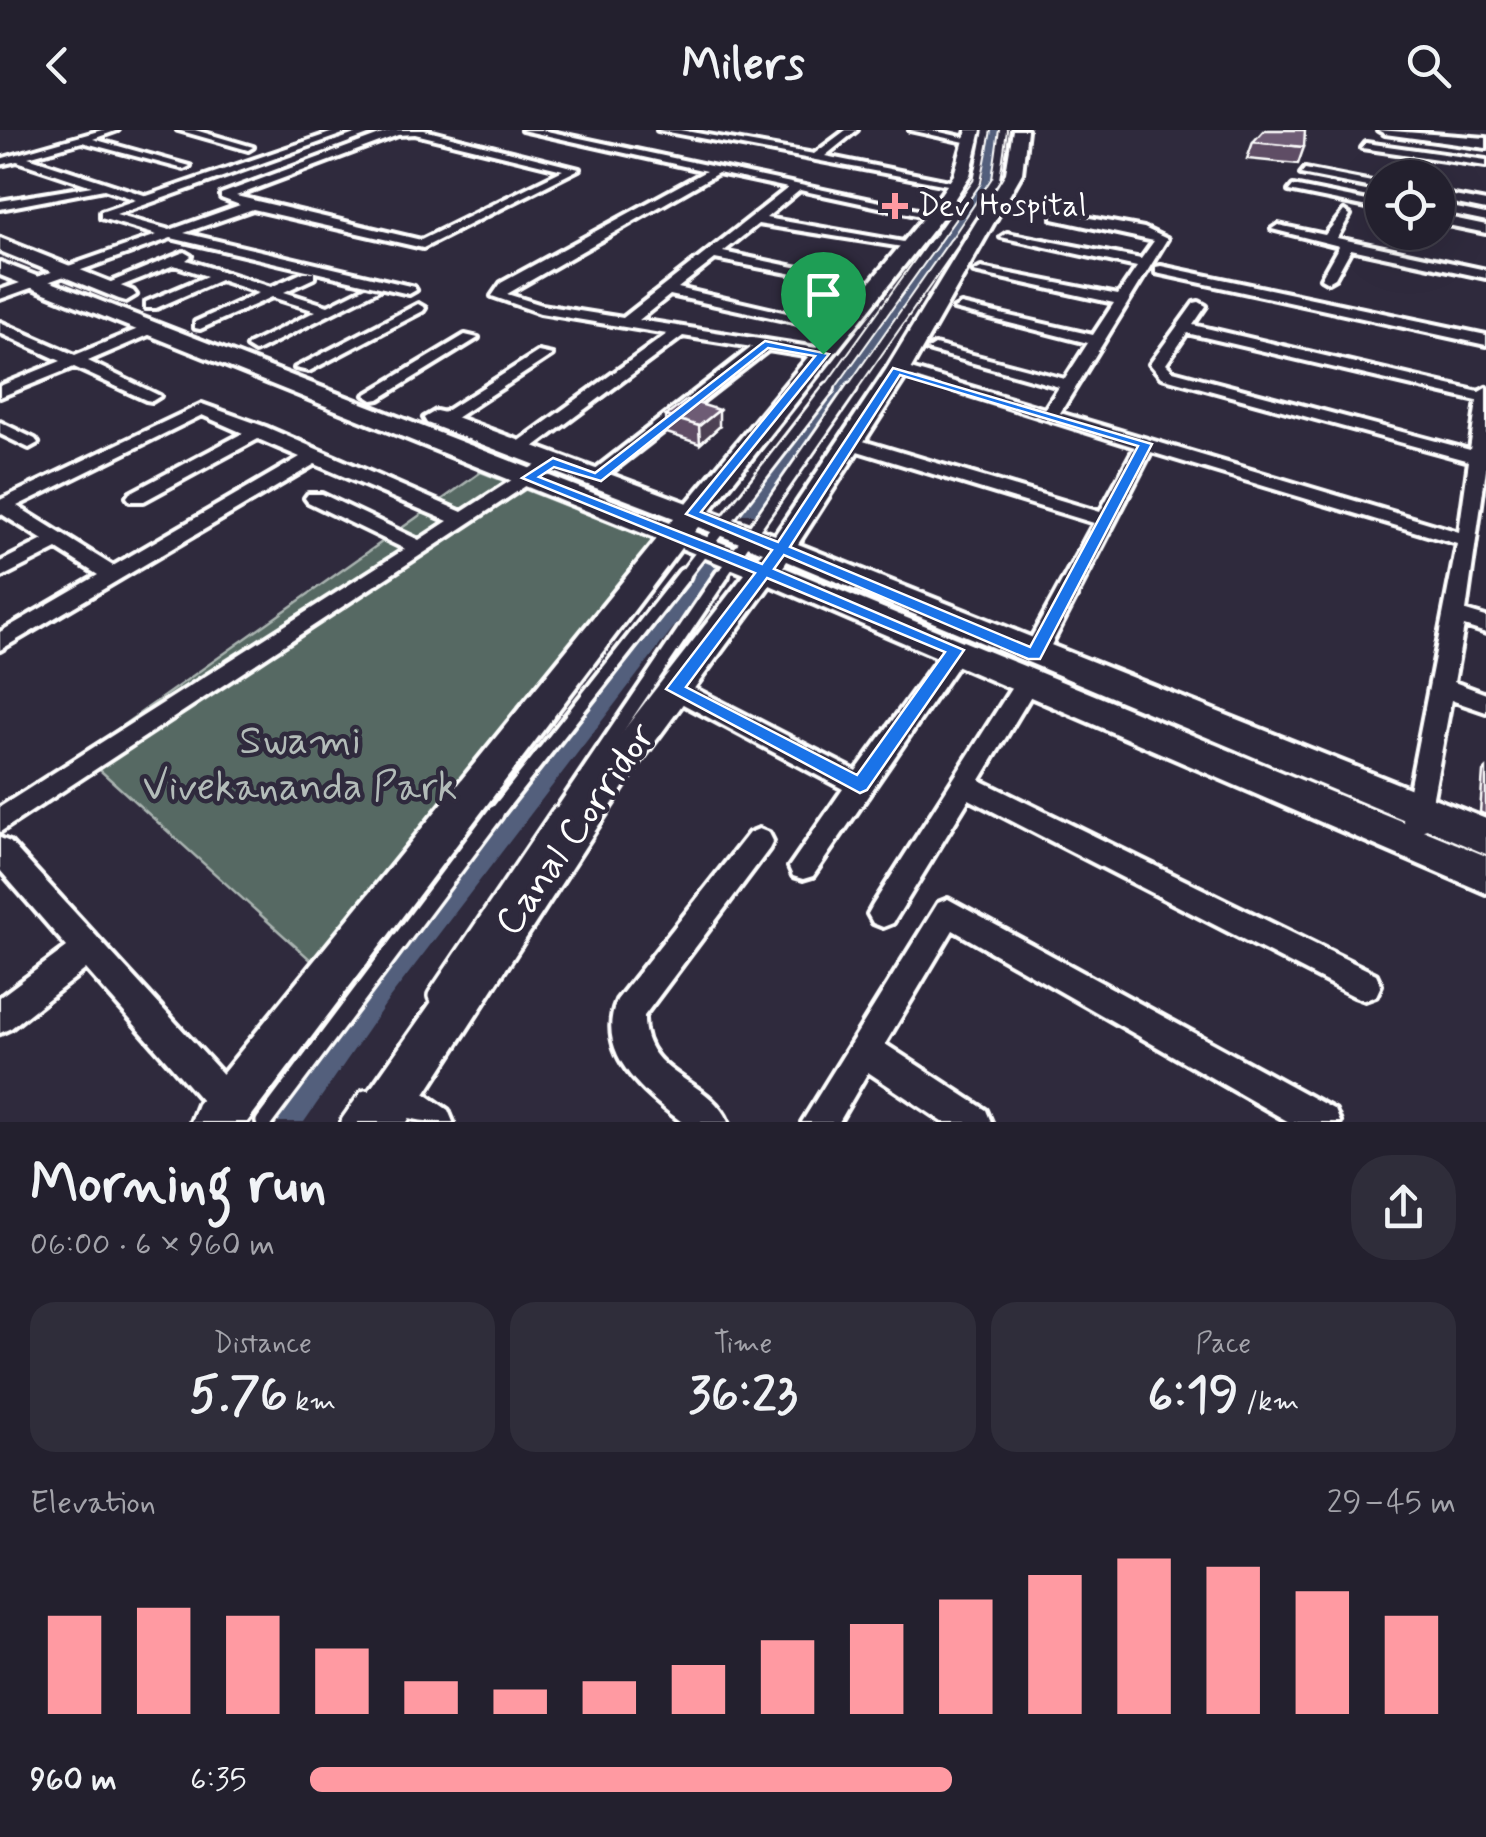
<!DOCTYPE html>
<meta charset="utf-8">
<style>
body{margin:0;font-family:Mynerve,sans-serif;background:#2f2d3a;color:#f1f3f6;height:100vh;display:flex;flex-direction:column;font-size:38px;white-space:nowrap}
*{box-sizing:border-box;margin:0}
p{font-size:32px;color:#a3a3aa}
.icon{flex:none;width:55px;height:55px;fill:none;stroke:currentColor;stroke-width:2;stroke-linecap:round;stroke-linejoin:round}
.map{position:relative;height:992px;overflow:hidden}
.side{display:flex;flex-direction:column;background:#23202e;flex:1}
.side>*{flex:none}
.tools{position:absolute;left:1365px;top:30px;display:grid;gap:20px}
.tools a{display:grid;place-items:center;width:90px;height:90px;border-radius:50%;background:#23202e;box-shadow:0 10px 40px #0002,0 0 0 2px #403e4a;font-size:50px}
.pin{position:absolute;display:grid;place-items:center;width:85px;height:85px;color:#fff;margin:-102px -42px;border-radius:50% 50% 50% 0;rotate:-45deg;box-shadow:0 0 10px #0007}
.pin .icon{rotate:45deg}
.round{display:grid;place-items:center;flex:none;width:105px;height:105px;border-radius:40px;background:#2f2d3a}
.head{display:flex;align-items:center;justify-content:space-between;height:170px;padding:0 30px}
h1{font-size:55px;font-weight:800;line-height:75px}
.figures{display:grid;grid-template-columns:repeat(3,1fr);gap:15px;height:170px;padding:10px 30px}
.figures div{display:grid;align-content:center;border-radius:25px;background:#2f2d3a;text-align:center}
.figures b{font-size:50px;font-weight:800}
.figures small{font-size:28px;font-weight:400}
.figures p{font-size:28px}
.chart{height:280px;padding:20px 30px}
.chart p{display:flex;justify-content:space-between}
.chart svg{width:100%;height:180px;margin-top:10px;stroke:#ff9aa2;stroke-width:6}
ul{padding:0 30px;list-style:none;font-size:32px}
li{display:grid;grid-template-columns:160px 120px 1fr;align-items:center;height:75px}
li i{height:25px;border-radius:12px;background:#ff9aa2}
header{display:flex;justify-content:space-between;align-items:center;height:130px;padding:0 30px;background:#23202e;font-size:45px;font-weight:800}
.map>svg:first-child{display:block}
.green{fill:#566963;stroke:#aab4b1;stroke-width:2.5}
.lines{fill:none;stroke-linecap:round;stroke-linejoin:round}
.canal{fill:#525f7b;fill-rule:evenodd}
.lane-far4-casing{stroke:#fff;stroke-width:10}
.lane-far3-casing{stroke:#fff;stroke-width:12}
.lane-far2-casing{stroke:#fff;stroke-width:16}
.lane-far1-casing{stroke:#fff;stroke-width:20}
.lane-casing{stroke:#fff;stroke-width:22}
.street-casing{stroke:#fff;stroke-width:8}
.secondary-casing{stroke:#fff;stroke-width:8}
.lane-far4{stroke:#2f2a3d;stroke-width:6}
.lane-far3{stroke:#2f2a3d;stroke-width:8}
.lane-far2{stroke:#2f2a3d;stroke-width:10}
.lane-far1{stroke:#2f2a3d;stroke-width:12}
.lane{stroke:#2f2a3d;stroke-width:15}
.street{fill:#2f2a3d;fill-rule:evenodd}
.secondary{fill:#2f2a3d;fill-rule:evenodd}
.wall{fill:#5f4e65;stroke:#fff;stroke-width:2.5}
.shaded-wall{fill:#4d4052;stroke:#fff;stroke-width:2.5}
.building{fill:#6e5b75;stroke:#fff;stroke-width:2.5}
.route{fill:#1a73e8;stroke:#fff;stroke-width:2.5;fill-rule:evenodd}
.poi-dot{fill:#ff9aa2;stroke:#2f2a3d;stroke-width:4}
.labels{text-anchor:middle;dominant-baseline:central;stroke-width:9;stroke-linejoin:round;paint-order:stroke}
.far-poi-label{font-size:32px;fill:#fff;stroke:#2f2a3d;text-anchor:start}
.park-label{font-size:40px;fill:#b3bcb9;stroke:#2f2a3d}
.street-label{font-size:40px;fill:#fff;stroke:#2f2a3d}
</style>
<header><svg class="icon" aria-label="back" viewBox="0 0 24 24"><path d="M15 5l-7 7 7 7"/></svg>Milers<svg class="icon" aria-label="search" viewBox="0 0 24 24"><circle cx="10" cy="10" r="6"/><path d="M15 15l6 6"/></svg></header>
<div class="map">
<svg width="1486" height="992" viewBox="0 0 1486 992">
<rect width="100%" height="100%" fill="#2f2a3d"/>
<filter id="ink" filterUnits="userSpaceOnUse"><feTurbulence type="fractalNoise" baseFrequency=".01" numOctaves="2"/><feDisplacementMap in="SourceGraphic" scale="20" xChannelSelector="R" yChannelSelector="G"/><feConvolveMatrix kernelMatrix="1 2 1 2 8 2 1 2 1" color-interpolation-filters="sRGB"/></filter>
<g filter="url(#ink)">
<path class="green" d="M481 342 660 413 313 832 82 624Z"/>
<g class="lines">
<path class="canal" d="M990 0H1002L997 51 757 384H741L737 379 741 374 983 51Z
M707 428 716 430 720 436 716 442 389 869 304 992H257L263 977 361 843 698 430Z"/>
<defs>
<path id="lane-far4" d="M932 115 977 52 987 0
M952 115 996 49 1003 0"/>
<path id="lane-far3" d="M827 261 933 113
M850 261 954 113"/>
<path id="lane-far2" d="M682 448 829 258
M720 448 852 258"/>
<path id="lane-far1" d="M493 687 684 445
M558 687 722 445"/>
<path id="lane" d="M436 866 559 684
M264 992 495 684
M349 992 366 968"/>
<path id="street" d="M102 0H118L93 9 190 36 184 39 82 12 28 27 147 66 339 0H354L116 85 170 100 240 75 221 68V64L393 0H424L579 39 423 118 253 79 184 103 414 157 416 160 409 164 171 108 0 169V160L157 105 101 88V82L136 70 104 59 0 79V71L92 56 17 31 0 35V29ZM415 4 563 40 421 110 236 66 398 5Z
M178 0H195L253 17 248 20Z
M522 0H542L941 85 935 89 800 60 766 88 915 114 909 118 758 94 723 122 885 156 878 160 715 129 678 158 852 198 844 203 670 165 639 190 823 219 831 224 823 229 768 220 596 354 587 348 589 344 752 217 683 206 526 323H514V315L667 204 540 183 492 166 501 153 706 41ZM718 43 788 58 623 188 542 175 507 164Z
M658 0H680L814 24 846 0H857L825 26 964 54 958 57Z
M910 0H931L979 11 974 14Z
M1366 13 1486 30V36L1362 18Z
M1305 39 1382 54V60L1301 44Z
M1293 56 1382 74V80L1289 61Z
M1438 63 1486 72V80L1438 70Z
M1344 81 1350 85 1337 108 1486 140V148L1351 119 1335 148 1328 152 1321 148 1339 116 1272 99 1278 95 1325 105Z
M1057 82 1144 98 1167 109 1060 283 1459 402 1469 331 1161 247 1150 234 1194 173 1199 172 1206 176 1193 195 1479 262 1486 258V339L1466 481 1486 487V503L1464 496 1454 552 1486 564V582L1451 570 1427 699 1417 702 1407 699 1403 691 1457 414 1151 322 1046 525 1034 533 1022 525 1094 393 841 316 838 312 847 307 853 308 1100 382 1135 317 890 240 904 237 1045 279 1059 257 927 220 935 215 1065 249 1088 213 954 179 961 175 1093 205 1114 173 974 142 981 138 1118 165 1137 137 1001 107 1007 103 1141 129 1154 111 1053 89V83ZM1187 203 1477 271 1470 320 1173 241 1166 234Z
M1438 85 1486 95V103L1438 93Z
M184 122 191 126 186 130 271 157 304 142H314V148L284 162 328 176 366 157 378 160 255 222 247 217 250 214 316 181 272 167 200 199 195 198V192L259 163 220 150 156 178H146V172L207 146 174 135 111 160 99 157Z
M1161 136 1486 205V215L1156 143V137Z
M418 174 425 178 423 181 309 241 295 238Z
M0 192 75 225 148 195H158V201L88 231 160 266 152 271 146 270 74 237 0 267V256L61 231 0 203Z
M465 205 478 208 379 269 373 270 365 265Z
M538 222 552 225 447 294H435L432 290Z
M202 274 266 297 462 382 546 328 553 326 562 332 0 702V677L405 419 308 372 305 368 308 364H322L419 410 448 391 315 334 0 520V502L98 445 57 419 0 448V432L43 410 0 383V370ZM202 285 243 303 130 363 127 367 130 371H144L258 309 300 327 113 436 17 376Z
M0 292 35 309 38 313 29 318 0 304Z
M956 512 964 514 968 520 964 526 813 746 803 749 793 746 789 737 843 659 666 565 663 559 666 553H684L856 641 948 514Z
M1029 540 1037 543 1041 549 980 650 1376 844 1381 855 1376 866 1365 870 1354 866 969 669 893 793 883 797 873 793 868 784 873 775 1021 543Z
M759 699 769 703 773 711 769 719 644 886C642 947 710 948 728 992H682C645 964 594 923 617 870L749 703Z
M0 708 10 712 241 964 246 976 241 988 232 992 217 988 86 839 11 898 0 903V867L67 817 0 740Z
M948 769 1335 980 1340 992H1289L953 800 885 914 986 980 991 992H943L868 942 839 992H802L938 773Z
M398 945 448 980 453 992C423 992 395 992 381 962L386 950Z"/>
<path id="secondary" d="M967 0H981L970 45 944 85 710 381 775 405 886 240 1006 43 1013 0H1027L1022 43 910 240 798 414 1486 689V724L787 431 783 437 1486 726V763L770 455 635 639 407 992H353L360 974 609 619 745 444 681 418 247 992H191L198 974 657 409 0 145V132L670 393 674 388 427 293 424 288 436 281 445 283 687 373 929 81 954 45ZM698 397 763 422 758 427 694 402Z
M1378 0 1486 8V18L1385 4Z
M0 108 133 161 136 165 126 171 119 169 0 121Z"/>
</defs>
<use href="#lane-far4" class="lane-far4-casing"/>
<use href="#lane-far3" class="lane-far3-casing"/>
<use href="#lane-far2" class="lane-far2-casing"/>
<use href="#lane-far1" class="lane-far1-casing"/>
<use href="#lane" class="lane-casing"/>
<use href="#street" class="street-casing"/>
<use href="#secondary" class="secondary-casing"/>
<use href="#lane-far4" class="lane-far4"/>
<use href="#lane-far3" class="lane-far3"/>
<use href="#lane-far2" class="lane-far2"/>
<use href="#lane-far1" class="lane-far1"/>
<use href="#lane" class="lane"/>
<use href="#street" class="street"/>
<use href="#secondary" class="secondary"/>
</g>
<path class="wall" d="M1253 12 1304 17 1298 34 1247 29Z
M666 286 719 297 700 314 667 303Z
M1486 639V685L1480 682 1483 642Z"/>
<path class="shaded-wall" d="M719 280V297L700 314 699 296Z"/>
<path class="building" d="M1264 0H1305L1304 17 1253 12Z
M687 270 719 280 699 296 666 286Z"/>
</g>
<path class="route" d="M765 211 829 224 701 382 778 412 893 238 1152 314 1040 529H1028L784 425 774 439 964 520 867 660 860 663 666 559 755 443 522 348 553 328 595 343ZM768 218 815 226 686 384 772 420 762 434 539 347 554 337 601 351ZM900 245 1138 316 1030 517 790 417ZM767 448 945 522 857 645 686 557Z"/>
<path class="poi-dot" d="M890 61h10v10h10v10h-10v10h-10v-10h-10v-10h10z"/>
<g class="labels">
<g class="far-poi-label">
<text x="918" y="76">Dev Hospital</text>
</g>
<g class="park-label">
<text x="300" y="612">Swami<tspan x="300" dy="46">Vivekananda Park</tspan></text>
</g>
<g class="street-label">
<text transform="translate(576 700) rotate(-55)">Canal Corridor</text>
</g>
</g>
</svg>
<div class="tools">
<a><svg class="icon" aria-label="locate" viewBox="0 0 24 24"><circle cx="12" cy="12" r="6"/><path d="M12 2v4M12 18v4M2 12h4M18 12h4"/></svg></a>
</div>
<div class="pin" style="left:823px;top:224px;background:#1e9e55"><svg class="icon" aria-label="arrive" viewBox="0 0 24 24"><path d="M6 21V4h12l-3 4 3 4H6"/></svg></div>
</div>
<section class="side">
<div class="head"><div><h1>Morning run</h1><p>06:00 · 6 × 960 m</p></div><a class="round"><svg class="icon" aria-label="share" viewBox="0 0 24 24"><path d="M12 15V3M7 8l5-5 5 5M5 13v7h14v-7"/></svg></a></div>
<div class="figures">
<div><p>Distance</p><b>5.76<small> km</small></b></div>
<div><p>Time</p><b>36:23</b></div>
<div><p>Pace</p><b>6:19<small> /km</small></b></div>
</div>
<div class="chart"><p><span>Elevation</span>29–45 m</p>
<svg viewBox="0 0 160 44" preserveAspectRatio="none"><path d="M5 44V20M15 44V18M25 44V20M35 44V28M45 44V36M55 44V38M65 44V36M75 44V32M85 44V26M95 44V22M105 44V16M115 44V10M125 44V6M135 44V8M145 44V14M155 44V20"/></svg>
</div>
<ul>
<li><b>960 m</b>6:35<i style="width:56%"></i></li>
</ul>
</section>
